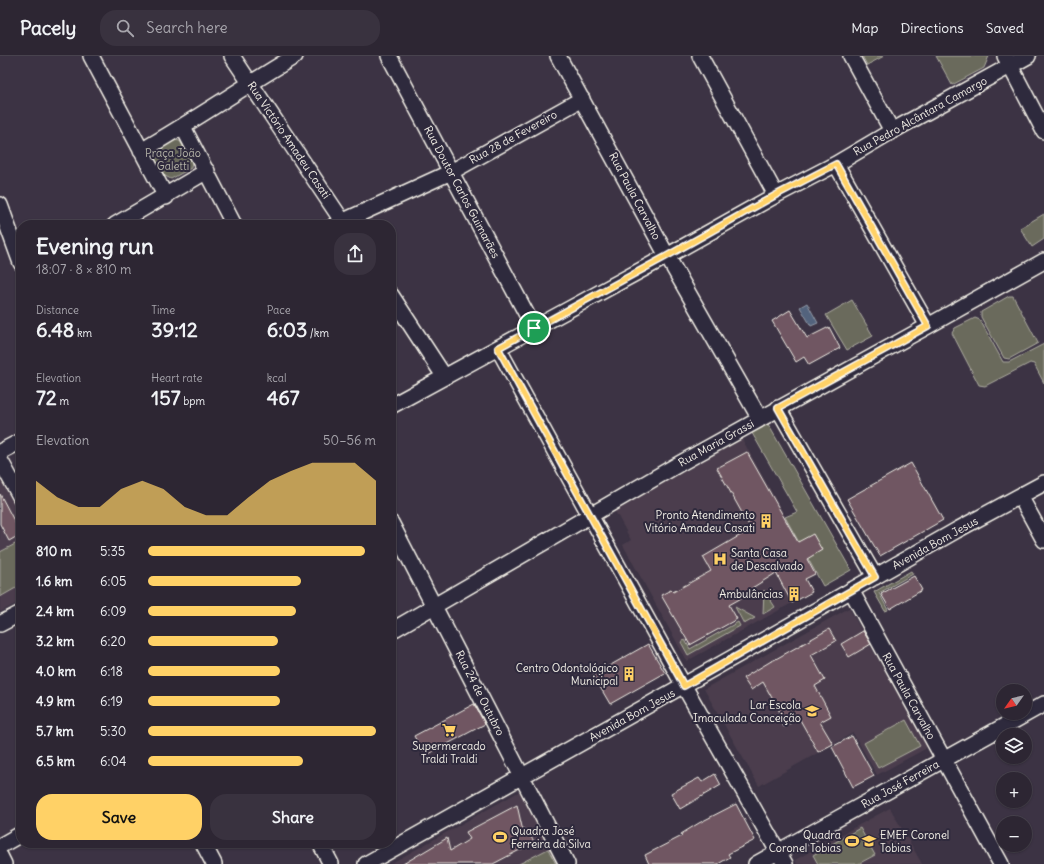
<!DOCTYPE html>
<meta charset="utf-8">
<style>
body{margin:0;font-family:Delius,sans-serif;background:#39323f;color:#f1f3f6;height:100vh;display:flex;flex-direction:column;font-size:15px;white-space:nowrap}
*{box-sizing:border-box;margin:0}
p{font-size:13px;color:#a7a5ac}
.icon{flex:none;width:22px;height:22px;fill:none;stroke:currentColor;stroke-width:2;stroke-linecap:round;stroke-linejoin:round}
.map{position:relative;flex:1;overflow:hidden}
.panel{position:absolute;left:16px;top:164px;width:380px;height:628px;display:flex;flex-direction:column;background:#2d2633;border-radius:16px;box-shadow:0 1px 3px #0004,0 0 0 1px #48434e}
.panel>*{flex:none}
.needle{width:26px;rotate:236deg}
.fabs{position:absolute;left:996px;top:628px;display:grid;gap:8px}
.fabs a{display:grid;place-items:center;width:36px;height:36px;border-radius:50%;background:#2d2633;box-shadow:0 1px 3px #0004,0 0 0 1px #48434e;font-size:20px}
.pin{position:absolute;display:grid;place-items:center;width:34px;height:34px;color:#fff;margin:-17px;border:2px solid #fff;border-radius:50%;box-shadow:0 1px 4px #0007}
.round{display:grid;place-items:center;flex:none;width:42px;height:42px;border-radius:16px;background:#39323f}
.overview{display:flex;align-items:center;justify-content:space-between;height:68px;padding:0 20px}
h1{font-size:22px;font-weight:800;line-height:30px}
.stats{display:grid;grid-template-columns:repeat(3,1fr);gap:6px;height:68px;padding:4px 20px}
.stats div{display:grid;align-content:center}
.stats b{font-size:20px;font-weight:800}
.stats small{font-size:11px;font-weight:400}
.stats p{font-size:11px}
.chart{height:112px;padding:8px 20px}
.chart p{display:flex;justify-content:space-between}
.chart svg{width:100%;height:72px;margin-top:4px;fill:#ffd166;opacity:.7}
.primary-button{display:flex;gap:8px;margin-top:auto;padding:8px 20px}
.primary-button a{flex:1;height:46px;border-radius:16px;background:#ffd166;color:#111;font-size:16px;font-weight:800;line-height:46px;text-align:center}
.primary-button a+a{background:#39323f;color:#f1f3f6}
ul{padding:0 20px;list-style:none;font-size:13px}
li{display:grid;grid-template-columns:64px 48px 1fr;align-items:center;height:30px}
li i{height:10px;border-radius:5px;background:#ffd166}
header{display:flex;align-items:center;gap:24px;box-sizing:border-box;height:56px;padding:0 20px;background:#2d2633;border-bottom:1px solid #48434e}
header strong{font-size:19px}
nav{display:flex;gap:22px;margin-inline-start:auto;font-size:14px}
.search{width:280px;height:36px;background:#39323f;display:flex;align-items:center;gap:10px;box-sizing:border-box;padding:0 14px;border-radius:16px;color:#a7a5ac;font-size:15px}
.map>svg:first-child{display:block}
.built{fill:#4b3e4d}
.green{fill:#6a6b5c;stroke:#afaea2}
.water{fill:#53637d;stroke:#939ca8}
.building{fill:#6f5762;stroke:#f4f1e8}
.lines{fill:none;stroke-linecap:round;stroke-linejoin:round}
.minor-casing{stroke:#f4f1e8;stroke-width:18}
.minor{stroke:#2f2a3d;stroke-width:15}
.route-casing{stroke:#fff;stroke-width:8}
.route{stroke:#ffd166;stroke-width:5}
.labels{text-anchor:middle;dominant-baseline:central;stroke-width:4;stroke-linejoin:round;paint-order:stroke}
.street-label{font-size:11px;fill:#f4f1e8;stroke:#2f2a3d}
.park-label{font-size:11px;fill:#b6b5a9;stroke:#2f2a3d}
.poi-label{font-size:11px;fill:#f4f1e8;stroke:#2f2a3d;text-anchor:end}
</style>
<header>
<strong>Pacely</strong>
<div class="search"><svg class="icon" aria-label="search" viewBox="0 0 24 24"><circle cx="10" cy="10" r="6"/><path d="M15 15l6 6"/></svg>Search here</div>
<nav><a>Map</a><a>Directions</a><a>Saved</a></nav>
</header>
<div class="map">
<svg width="1044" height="808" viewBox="0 0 1044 808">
<rect width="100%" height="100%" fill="#3c3344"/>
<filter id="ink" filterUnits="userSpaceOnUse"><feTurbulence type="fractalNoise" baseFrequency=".025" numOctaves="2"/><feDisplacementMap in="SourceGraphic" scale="8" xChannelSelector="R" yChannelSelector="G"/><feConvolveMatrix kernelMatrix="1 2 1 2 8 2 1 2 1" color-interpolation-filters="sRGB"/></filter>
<g filter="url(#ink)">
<path class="built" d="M742 383 817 518 786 535 792 547 687 605 623 489 631 484 615 455Z
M0 422 21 460V545L0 556Z
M849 552 927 690 925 693 877 719 853 677 759 730 704 633Z
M522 734 560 808H390Z
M890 752 922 808H797L795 804Z"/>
<path class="green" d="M862 0H884L867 9Z
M936 0H989L984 12 952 29Z
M174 84 180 85 192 106 191 112 171 123 165 120 154 102 155 96Z
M1044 158V183L1032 191 1020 172Z
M1009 240H1013L1038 287 1009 303 1004 302 981 261V256Z
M852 244 873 280 847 294 826 259Z
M975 262 980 264 1003 306H1009L1044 288V327L1034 308 1030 307 985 330 979 329 952 277 955 272Z
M768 368 851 514 823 530 785 461 797 456 752 377Z
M21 485V529L0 541V496Z
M911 515 913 518 879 537 888 554 885 555 874 536Z
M764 534 775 551 763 558Z
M735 551 755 562 744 568Z
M738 566 740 570 688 599 681 586 685 584 690 593Z
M906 664 920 690 878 712 864 687Z
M860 772 875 799 858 808H818L813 799Z
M548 793 556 808H519Z"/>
<path class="water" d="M807 247 818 267 811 270 800 251Z"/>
<path class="building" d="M790 254 807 282 829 271 840 292 809 309 804 301 796 306 772 265Z
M747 396 798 486 813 478 822 494 807 503 815 518 805 523 812 536 792 547 776 517 752 532 754 535 729 549 737 563 690 589 661 539 671 534 673 536 711 515 703 501 751 473 717 412Z
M911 407 943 464 880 500 847 443Z
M0 438 21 478 9 485 0 468Z
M914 520 922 534 890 553 881 538Z
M829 573 836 585 811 599 825 624 815 630 831 660 820 666 833 688 818 696 799 662 784 671 778 660 781 658 763 626 751 634 743 622 773 604H774Z
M863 575 871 588 849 601 841 588Z
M648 588 665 617 610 648 593 619Z
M474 648 485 668 425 700 414 680Z
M852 680 874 720 853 731 832 691Z
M715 718 721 729 680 753 671 737 699 722 702 726Z
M736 748 755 784 728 798 730 801 718 808H649L645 799 682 780 681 778 699 767Z
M517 749 522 771 535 786 493 808H403L447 782 450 795 470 783 466 776Z"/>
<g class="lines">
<defs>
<path id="minor" d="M91 0 166 141
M232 0 345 169
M389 0 534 272
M558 0 667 200 760 363
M700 0 776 139
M851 0 892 75
M1005 0 1044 75
M183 71 234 169
M141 95C193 65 243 31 295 0
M836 108 928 270
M0 149 21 207
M115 169 207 115
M335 169 451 116 582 43
M391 239 444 320
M498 292 684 630 785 808
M391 350 667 200 776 139 836 108 892 75 1028 0
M778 352 875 521
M0 396 21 385
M0 404 21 442
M1020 440 1044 484
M391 467 567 808
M851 534 1001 808
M0 568 21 557
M391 575 679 408 928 270 1044 205
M203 787 214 808
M320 787 331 808
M0 790 21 778
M0 800 4 808
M366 808 771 580 957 474 1044 427
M756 808 1044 648"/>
</defs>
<use href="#minor" class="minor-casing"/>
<use href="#minor" class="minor"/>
</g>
</g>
<g class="lines" filter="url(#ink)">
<defs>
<path id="route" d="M836 108 928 270 778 352 875 521 684 630 498 292 667 200 776 139Z"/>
</defs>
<use href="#route" class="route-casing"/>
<use href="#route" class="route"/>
</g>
<defs>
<symbol id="building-bare" viewBox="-9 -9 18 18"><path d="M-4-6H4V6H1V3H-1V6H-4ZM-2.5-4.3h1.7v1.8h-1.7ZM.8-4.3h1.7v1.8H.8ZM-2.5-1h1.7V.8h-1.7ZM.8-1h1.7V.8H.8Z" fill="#ffd166" stroke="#2f2a3d" stroke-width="2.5" paint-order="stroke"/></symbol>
<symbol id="hospital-bare" viewBox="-9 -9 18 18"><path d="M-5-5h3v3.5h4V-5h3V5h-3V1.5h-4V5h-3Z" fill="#ffd166" stroke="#2f2a3d" stroke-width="2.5" paint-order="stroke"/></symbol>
<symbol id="school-bare" viewBox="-9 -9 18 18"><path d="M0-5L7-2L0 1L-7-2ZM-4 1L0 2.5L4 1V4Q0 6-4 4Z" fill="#ffd166" stroke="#2f2a3d" stroke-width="2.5" paint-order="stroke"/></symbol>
<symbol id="supermarket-bare" viewBox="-9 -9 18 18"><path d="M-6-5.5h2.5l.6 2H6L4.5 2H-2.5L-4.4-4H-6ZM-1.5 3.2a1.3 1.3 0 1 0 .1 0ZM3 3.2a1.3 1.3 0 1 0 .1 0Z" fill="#ffd166" stroke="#2f2a3d" stroke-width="2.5" paint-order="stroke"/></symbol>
<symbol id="stadium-bare" viewBox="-9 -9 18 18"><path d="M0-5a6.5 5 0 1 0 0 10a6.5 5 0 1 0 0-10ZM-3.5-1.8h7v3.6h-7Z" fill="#ffd166" stroke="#2f2a3d" stroke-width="2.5" paint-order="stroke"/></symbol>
</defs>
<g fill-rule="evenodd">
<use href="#building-bare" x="756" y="455" width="20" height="20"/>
<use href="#hospital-bare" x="710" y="493" width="20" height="20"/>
<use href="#building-bare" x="784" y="528" width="20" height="20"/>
<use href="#building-bare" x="619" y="608" width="20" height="20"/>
<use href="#school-bare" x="802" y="645" width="20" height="20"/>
<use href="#supermarket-bare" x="439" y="664" width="20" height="20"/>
<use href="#stadium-bare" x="490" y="771" width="20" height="20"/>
<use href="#stadium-bare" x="842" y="775" width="20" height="20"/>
<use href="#school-bare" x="859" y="775" width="20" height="20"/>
</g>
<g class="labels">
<g class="street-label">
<text transform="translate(920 60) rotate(-29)">Rua Pedro Alcântara Camargo</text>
<text transform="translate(513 81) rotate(-29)">Rua 28 de Fevereiro</text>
<text transform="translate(289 84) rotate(56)">Rua Victório Amadeu Casati</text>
<text transform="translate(462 136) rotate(62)">Rua Doutor Carlos Guimarães</text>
<text transform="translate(635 140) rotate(62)">Rua Paula Carvalho</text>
<text transform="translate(716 387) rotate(-29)">Rua Maria Grassi</text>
<text transform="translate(935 487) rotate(-29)">Avenida Bom Jesus</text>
<text transform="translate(480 637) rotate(63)">Rua 24 de Outubro</text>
<text transform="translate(909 640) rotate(61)">Rua Paula Carvalho</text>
<text transform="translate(632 659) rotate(-29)">Avenida Bom Jesus</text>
<text transform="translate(900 728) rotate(-29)">Rua José Ferreira</text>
</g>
<g class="park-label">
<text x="173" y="97">Praça João<tspan x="173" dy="13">Galetti</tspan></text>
</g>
<g class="poi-label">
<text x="755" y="459">Pronto Atendimento<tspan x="755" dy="13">Vitório Amadeu Casati</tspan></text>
<text x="731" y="497" text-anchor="start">Santa Casa<tspan x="731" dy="13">de Descalvado</tspan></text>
<text x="783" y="538">Ambulâncias</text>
<text x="618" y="612">Centro Odontológico<tspan x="618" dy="13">Municipal</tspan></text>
<text x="801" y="649">Lar Escola<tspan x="801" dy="13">Imaculada Conceição</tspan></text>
<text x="449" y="690" text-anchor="middle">Supermercado<tspan x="449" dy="13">Traldi Traldi</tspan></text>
<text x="511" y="775" text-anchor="start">Quadra José<tspan x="511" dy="13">Ferreira da Silva</tspan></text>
<text x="841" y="779">Quadra<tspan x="841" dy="13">Coronel Tobias</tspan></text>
<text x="880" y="779" text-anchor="start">EMEF Coronel<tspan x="880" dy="13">Tobias</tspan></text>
</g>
</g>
</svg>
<div class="fabs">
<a><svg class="needle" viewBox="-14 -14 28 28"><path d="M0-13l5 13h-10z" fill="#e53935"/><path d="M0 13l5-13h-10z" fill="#a7a5ac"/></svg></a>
<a><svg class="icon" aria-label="layers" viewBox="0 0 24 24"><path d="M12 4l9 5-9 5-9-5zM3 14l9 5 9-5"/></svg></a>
<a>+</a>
<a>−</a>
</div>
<div class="pin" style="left:534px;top:272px;background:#1e9e55"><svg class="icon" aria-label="arrive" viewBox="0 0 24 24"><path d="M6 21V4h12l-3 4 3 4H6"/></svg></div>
<section class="panel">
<div class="overview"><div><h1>Evening run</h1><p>18:07 · 8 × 810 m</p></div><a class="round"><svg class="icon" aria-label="share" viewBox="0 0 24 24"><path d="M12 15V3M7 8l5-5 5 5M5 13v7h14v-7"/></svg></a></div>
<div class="stats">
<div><p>Distance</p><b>6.48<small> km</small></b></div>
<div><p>Time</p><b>39:12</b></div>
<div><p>Pace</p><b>6:03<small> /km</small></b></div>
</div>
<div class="stats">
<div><p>Elevation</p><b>72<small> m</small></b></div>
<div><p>Heart rate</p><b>157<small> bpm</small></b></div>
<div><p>kcal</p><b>467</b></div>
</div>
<div class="chart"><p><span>Elevation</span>50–56 m</p>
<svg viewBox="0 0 160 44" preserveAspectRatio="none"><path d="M0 44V17L10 27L20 33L30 33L40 22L50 17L60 22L70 33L80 38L90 38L100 27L110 17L120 11L130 6L140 6L150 6L160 17V44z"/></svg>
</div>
<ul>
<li><b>810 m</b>5:35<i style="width:95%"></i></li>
<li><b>1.6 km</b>6:05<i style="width:67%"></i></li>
<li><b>2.4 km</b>6:09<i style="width:65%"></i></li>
<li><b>3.2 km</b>6:20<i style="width:57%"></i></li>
<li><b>4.0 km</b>6:18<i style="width:58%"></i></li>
<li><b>4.9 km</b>6:19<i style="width:58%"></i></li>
<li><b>5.7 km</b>5:30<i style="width:100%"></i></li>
<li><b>6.5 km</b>6:04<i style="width:68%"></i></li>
</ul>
<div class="primary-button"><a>Save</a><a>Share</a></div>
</section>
</div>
